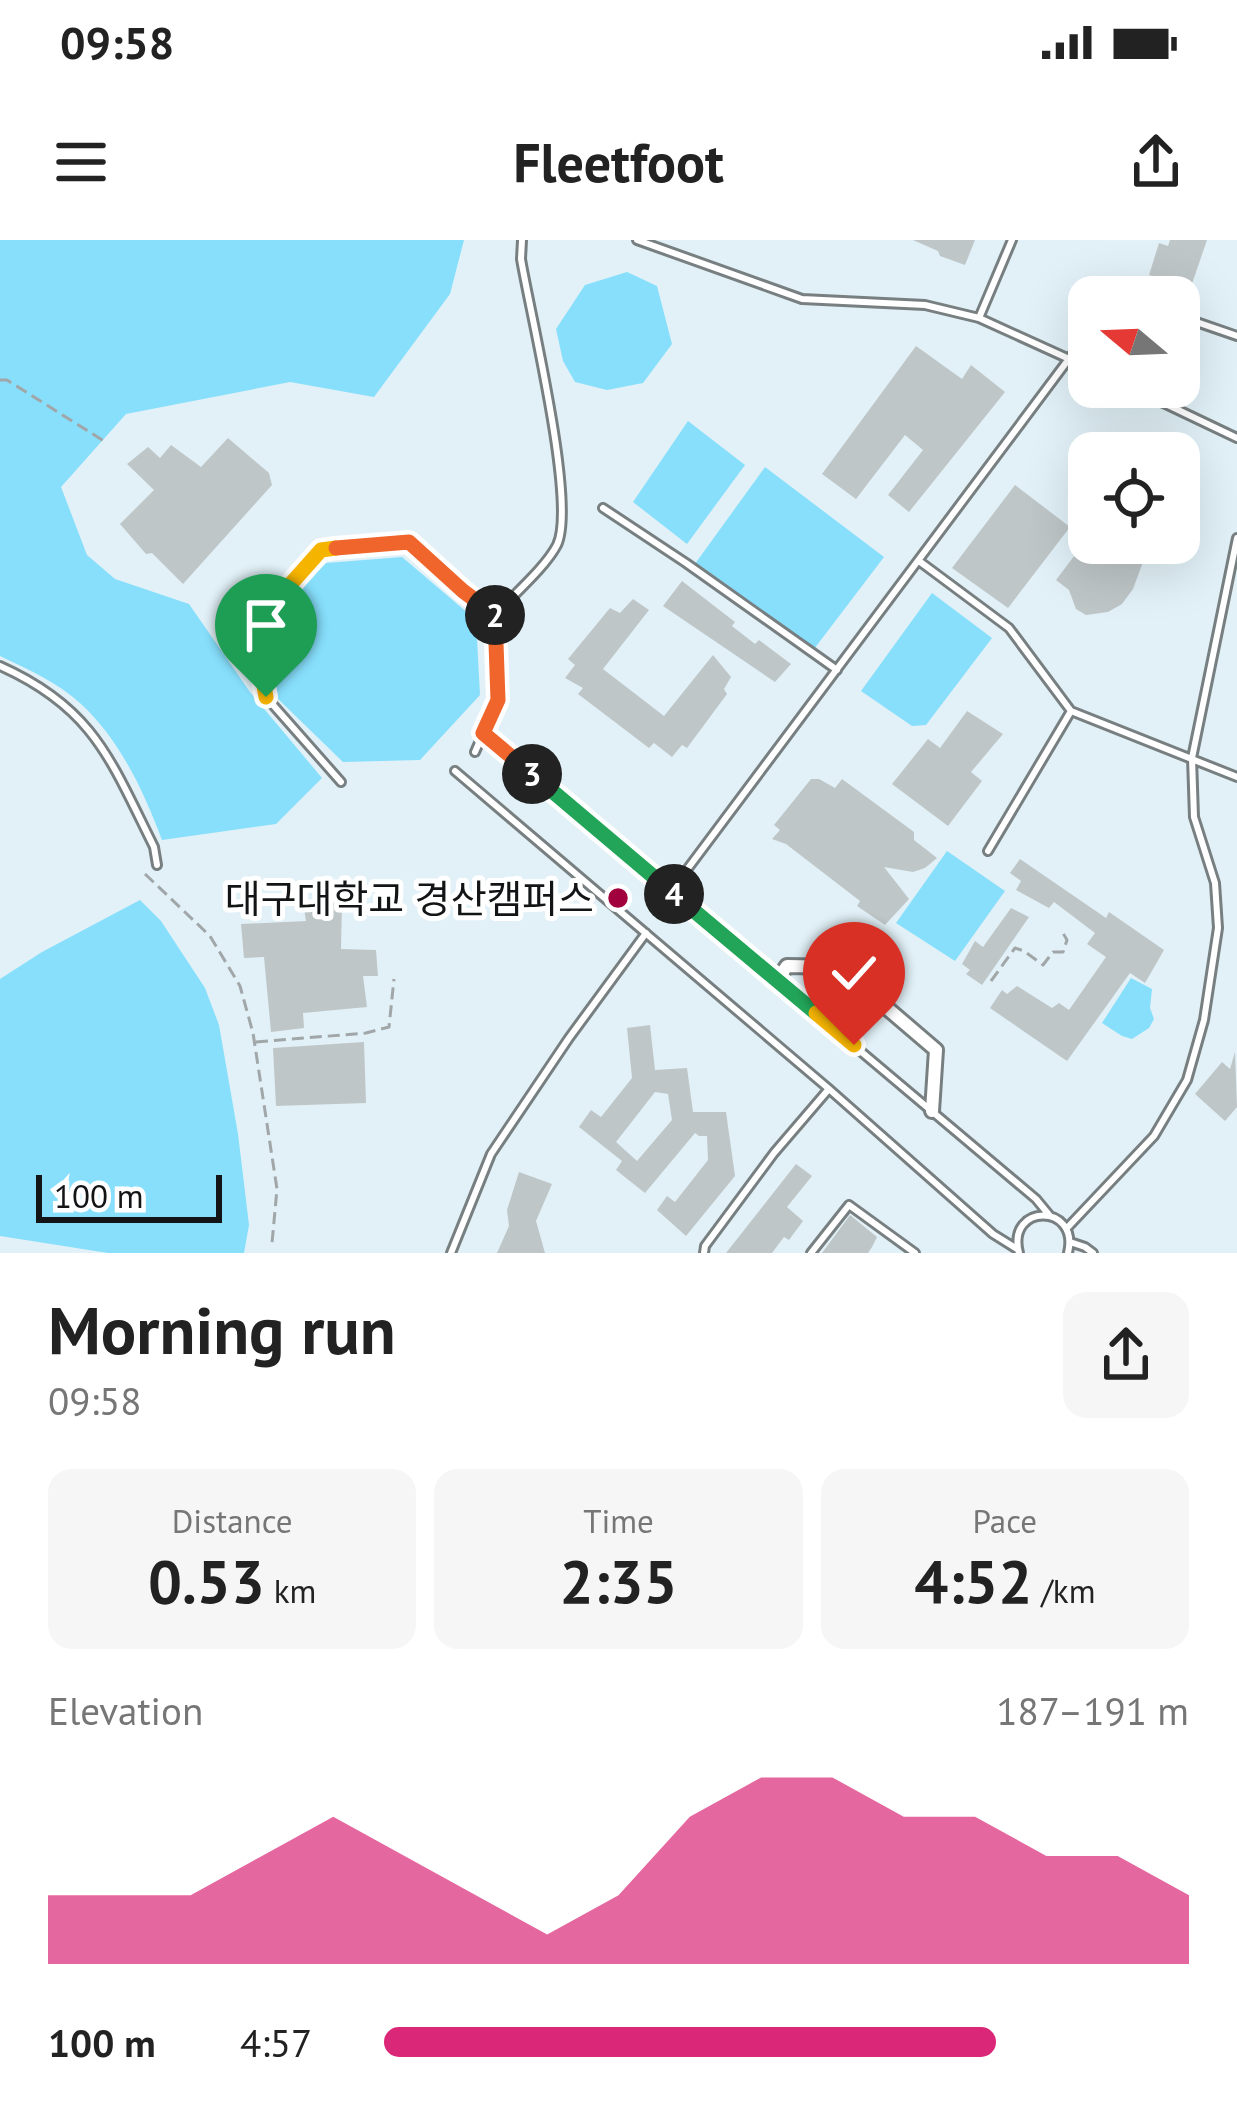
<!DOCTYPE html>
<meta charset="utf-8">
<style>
body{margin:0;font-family:"PT Sans","Noto Sans KR",sans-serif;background:#f6f6f6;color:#222;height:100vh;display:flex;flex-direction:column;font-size:45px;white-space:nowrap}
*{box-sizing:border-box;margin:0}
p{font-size:39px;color:#767676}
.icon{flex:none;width:66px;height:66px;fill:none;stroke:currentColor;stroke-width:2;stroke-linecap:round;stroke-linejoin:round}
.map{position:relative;height:1013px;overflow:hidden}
.details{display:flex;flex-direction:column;background:#fff;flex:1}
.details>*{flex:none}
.needle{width:78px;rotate:289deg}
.tools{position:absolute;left:1068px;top:36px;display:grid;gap:24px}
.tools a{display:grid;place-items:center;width:132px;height:132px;border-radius:24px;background:#fff;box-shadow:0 12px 48px #0002;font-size:60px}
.scale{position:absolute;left:36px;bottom:30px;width:186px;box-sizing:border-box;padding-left:12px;border:6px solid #121415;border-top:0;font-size:33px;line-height:42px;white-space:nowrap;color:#121415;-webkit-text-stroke:9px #fff;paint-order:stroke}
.pin{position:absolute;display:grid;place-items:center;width:102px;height:102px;color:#fff;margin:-123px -51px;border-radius:50% 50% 50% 0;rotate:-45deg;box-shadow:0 0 12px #0007}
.pin .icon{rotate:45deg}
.km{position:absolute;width:60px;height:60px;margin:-30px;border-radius:50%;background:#222;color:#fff;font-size:33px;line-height:60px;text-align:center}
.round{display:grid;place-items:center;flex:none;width:126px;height:126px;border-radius:24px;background:#f6f6f6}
.head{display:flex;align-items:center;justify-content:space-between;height:204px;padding:0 48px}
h1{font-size:66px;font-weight:700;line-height:90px}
.metrics{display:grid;grid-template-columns:repeat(3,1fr);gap:18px;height:204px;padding:12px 48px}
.metrics div{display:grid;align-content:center;border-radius:24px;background:#f6f6f6;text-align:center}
.metrics b{font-size:60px;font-weight:700}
.metrics small{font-size:33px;font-weight:400}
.metrics p{font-size:33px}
.chart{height:336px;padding:24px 48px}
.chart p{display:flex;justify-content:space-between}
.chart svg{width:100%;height:216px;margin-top:12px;fill:#db2777;opacity:.7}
ul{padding:0 48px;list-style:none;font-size:39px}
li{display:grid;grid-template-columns:192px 144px 1fr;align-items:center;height:90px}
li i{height:30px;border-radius:15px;background:#db2777}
.status{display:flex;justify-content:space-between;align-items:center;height:84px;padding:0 60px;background:#fff;direction:ltr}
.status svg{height:33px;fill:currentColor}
header{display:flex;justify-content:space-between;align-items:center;height:156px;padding:0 48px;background:#fff;font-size:54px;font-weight:700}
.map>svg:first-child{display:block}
.built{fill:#e1f1f7;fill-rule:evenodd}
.green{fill:#87dffc}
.building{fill:#bfc6c8;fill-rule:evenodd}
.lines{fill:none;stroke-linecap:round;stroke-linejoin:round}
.service-casing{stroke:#787f81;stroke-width:12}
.minor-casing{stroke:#787f81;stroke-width:18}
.path{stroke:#a1a6a8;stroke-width:3;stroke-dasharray:12 6;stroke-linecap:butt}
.service{stroke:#fff;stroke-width:6}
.minor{stroke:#fff;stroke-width:12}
.split-1-casing{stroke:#fff;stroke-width:24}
.split-2-casing{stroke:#fff;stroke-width:24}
.split-3-casing{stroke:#fff;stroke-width:24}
.split-4-casing{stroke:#fff;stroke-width:24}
.split-5-casing{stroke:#fff;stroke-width:24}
.split-6-casing{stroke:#fff;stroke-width:24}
.split-1{stroke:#f5b400;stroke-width:15}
.split-2{stroke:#f0652b;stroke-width:15}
.split-3{stroke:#f0652b;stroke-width:15}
.split-4{stroke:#22a559;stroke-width:15}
.split-5{stroke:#22a559;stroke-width:15}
.split-6{stroke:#f5b400;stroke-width:15}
.poi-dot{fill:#a1013c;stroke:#fff;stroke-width:4.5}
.labels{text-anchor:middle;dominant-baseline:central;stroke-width:10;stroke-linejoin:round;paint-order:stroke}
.poi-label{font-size:39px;fill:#121415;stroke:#fff;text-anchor:end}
</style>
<div class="status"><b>09:58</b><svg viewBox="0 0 49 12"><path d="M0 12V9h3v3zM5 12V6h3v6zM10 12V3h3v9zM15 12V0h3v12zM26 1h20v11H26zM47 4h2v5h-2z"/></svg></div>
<header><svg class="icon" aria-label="menu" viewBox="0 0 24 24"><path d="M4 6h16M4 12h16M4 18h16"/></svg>Fleetfoot<svg class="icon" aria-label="share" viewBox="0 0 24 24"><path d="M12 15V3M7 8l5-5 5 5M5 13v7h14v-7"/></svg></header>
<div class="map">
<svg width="1237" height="1013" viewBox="0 0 1237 1013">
<rect width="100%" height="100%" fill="#f5fcff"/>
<path class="built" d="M0 0H1237V1013H0ZM1089 57H1179V147H1089ZM1089 213H1179V303H1089Z"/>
<path class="green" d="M0 0H464L450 54 374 157 290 142 126 174 61 247 87 315 115 339 189 364 250 452 322 538 276 584 162 600C144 552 120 500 81 464 59 443 27 429 0 416Z
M627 32 657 46 672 104 643 143 607 150 575 142 563 121 556 89 585 45Z
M688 181 745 225 687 304 633 262Z
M765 227 884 317 811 413 692 328Z
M402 317 476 380 480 455 420 520 343 522 275 456 267 383 326 323Z
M932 353 992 398 926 485 912 486 861 451Z
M947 611 1005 651 955 721 896 683Z
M140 660 161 681 205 748 219 785 238 894 249 985 244 1013H108L0 996V739L42 712Z
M1131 738 1152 749 1150 768 1154 779 1149 788 1132 799 1122 796 1102 783Z"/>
<path class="building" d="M913 0H975L965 25 940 16 938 11Z
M1170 0H1207L1183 70 1179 69V57H1169L1167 51 1158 47 1161 39 1149 35 1159 3 1168 6Z
M916 106 962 139 971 125 1005 152 909 272 888 255 923 210 905 195 856 259 822 234Z
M228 198 269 233 272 245 183 344 152 313 146 314 120 284 154 250 127 224 148 207 160 218 171 205 201 227Z
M1015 245 1070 287 1008 368 952 328Z
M1084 303H1144L1143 322 1133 349 1122 364 1108 372 1086 375 1076 369 1069 350 1056 340Z
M682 341 735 382 732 386 755 404 759 400 791 424 775 442 663 366Z
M633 359 649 370 603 429 664 476 713 415 731 437 724 449 727 454 687 508 682 505 672 517 654 503 649 508 578 454 583 448 565 438 575 425 568 419 610 368 620 373Z
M967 471 1003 494 971 532 982 541 948 586 892 544 928 499 940 508Z
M811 539H819L835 548 842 539 914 592V600L937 618 925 628 913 632 884 627 909 659 885 685 857 666 860 661 786 604 772 599 780 590 774 585Z
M1020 619 1106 678 1109 672 1164 710 1145 743 1130 733 1067 821 990 768 1002 750 1007 754 1017 746 1052 768 1059 763 1069 770 1106 717 1087 704 1095 693 1054 662 1049 668 1016 650 1021 641 1010 633Z
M303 662 342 663 341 709 376 710 378 736H363L367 767 303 773 304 788 271 792 264 717 244 718 241 684 306 681Z
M1011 668 1029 677 982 745 966 734 970 730 962 724 975 701 983 707Z
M650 785 655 830 687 828 693 872H726L735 936 686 996 657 970 667 956 675 962 708 920 707 896H699L695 893 645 953 616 930 622 921 579 887 591 870 601 877 632 838 627 788ZM655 852 668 854 672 880 637 921 616 902Z
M364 802 366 863 276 866 273 808Z
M1235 812 1237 867 1225 881 1195 854 1222 822 1230 829Z
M796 924 812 936 787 967 803 981 789 1000 784 997 772 1013H726Z
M519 932 552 944 536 981 545 1013H497L509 986 507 970Z
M850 975 877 997 872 1007 868 1013H822Z"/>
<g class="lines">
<defs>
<path id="service" d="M637 0 802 59 925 65 979 78 1089 128
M1101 57 1106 42 1126 43 1162 57
M1179 76 1237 96
M979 78 1012 0
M1130 147 1237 198
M603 268 686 323 837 430
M919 321 1009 388 1071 471 1237 537
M0 426C94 468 111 521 154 607L157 625
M483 493 1036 959 1050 976
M475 512 498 460 495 375C513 355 545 328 557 305 577 264 530 73 521 19L522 0
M455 531 829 849 993 994 1017 1009
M341 542 266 457 257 407 265 373 321 310 409 301 463 351 495 375
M988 611 1071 471
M671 651 1089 92
M1067 988 1154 896 1187 840 1204 780 1218 688 1215 643 1194 577 1192 518 1237 298
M1070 1002 1085 1007 1093 1013
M451 1013 491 914 569 798 646 693
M704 1013 705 1006 774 913 828 850
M811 1013 849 965 915 1013
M1019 1013C1006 963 1080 963 1068 1013"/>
<path id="minor" d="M777 740 787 726 839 727 936 810 932 871"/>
</defs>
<use href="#service" class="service-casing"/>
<use href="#minor" class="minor-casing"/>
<path class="path" d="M0 140H7L107 203
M145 634 210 696 240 746 253 793 277 949 272 1003
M991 741 1015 708 1024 711 1043 725 1053 712H1063L1067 700 1063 693
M256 802 366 793 389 787 394 739"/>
<use href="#service" class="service"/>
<use href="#minor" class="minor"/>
</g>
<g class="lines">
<defs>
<path id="split-1" d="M266 457 257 407 265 373 321 310 336 308"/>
<path id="split-2" d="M336 308 409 302 463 351 495 375"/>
<path id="split-3" d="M495 375 498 460 483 493 532 534"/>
<path id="split-4" d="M532 534 674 654"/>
<path id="split-5" d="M674 654 816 773"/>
<path id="split-6" d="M816 773 854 805"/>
</defs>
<use href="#split-1" class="split-1-casing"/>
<use href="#split-2" class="split-2-casing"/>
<use href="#split-3" class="split-3-casing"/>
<use href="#split-4" class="split-4-casing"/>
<use href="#split-5" class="split-5-casing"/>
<use href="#split-6" class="split-6-casing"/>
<use href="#split-1" class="split-1"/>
<use href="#split-2" class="split-2"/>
<use href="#split-3" class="split-3"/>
<use href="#split-4" class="split-4"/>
<use href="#split-5" class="split-5"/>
<use href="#split-6" class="split-6"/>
</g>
<circle class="poi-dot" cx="618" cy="658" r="12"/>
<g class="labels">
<g class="poi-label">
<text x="594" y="658">대구대학교 경산캠퍼스</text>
</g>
</g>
</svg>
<div class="tools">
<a><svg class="needle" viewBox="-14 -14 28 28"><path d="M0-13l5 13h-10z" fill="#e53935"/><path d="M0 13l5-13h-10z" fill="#767676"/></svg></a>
<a><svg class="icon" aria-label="locate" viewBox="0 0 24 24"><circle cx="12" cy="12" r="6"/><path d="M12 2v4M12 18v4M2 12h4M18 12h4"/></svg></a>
</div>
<div class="scale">100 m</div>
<div class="pin" style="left:266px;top:457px;background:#1e9e55"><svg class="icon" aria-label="arrive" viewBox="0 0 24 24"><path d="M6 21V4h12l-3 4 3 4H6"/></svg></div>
<div class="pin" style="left:854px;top:805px;background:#d93025"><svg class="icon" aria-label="check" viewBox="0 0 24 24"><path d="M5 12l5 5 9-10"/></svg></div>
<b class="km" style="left:495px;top:375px">2</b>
<b class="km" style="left:532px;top:534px">3</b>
<b class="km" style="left:674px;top:654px">4</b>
</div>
<section class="details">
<div class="head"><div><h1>Morning run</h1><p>09:58</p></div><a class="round"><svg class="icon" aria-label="share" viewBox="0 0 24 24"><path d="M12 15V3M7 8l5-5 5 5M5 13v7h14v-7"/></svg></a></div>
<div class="metrics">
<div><p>Distance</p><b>0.53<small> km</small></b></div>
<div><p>Time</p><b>2:35</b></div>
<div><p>Pace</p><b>4:52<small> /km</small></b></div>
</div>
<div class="chart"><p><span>Elevation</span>187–191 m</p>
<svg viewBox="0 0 160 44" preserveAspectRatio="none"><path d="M0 44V30L10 30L20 30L30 22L40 14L50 22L60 30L70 38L80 30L90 14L100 6L110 6L120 14L130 14L140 22L150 22L160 30V44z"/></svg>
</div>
<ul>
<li><b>100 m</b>4:57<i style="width:76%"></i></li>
</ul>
</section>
